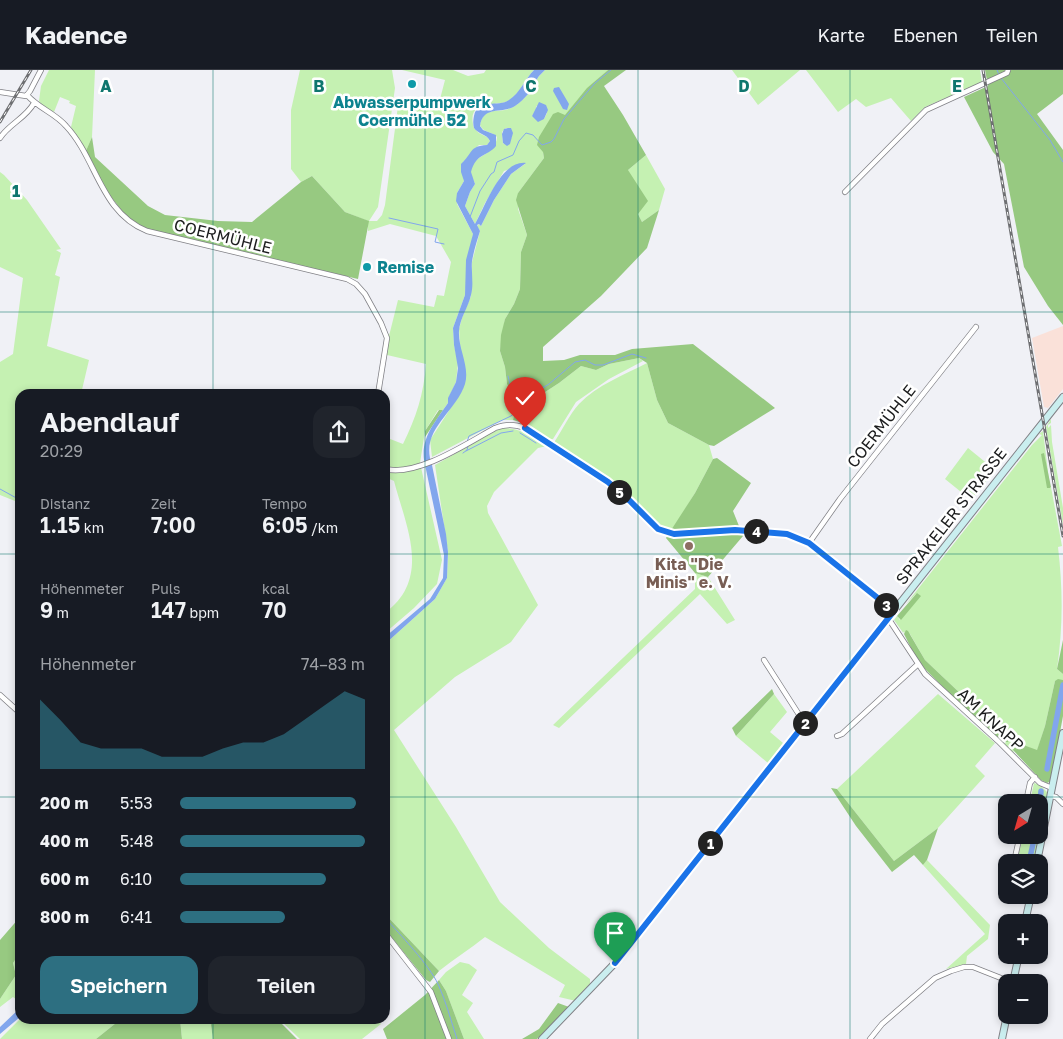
<!DOCTYPE html>
<html lang="de">
<meta charset="utf-8">
<style>
body{margin:0;font-family:"Golos Text",sans-serif;background:#20242c;color:#f1f3f6;height:100vh;display:flex;flex-direction:column;font-size:19px;white-space:nowrap}
*{box-sizing:border-box;margin:0}
p{font-size:16px;color:#9ea1a6}
.icon{flex:none;width:28px;height:28px;fill:none;stroke:currentColor;stroke-width:2;stroke-linecap:round;stroke-linejoin:round}
.map{position:relative;flex:1;overflow:hidden}
.drawer{position:absolute;left:15px;top:319px;width:375px;height:635px;display:flex;flex-direction:column;background:#171b24;border-radius:15px;box-shadow:0 2px 8px #0003}
.drawer>*{flex:none}
.needle{width:32px;rotate:217deg}
.buttons{position:absolute;left:998px;top:724px;display:grid;gap:10px}
.buttons a{display:grid;place-items:center;width:50px;height:50px;border-radius:10px;background:#171b24;box-shadow:0 2px 8px #0003;font-size:25px}
.pin{position:absolute;display:grid;place-items:center;width:42px;height:42px;color:#fff;margin:-51px -21px;border-radius:50% 50% 50% 0;rotate:-45deg;box-shadow:0 0 5px #0007}
.pin .icon{rotate:45deg}
.km{position:absolute;width:25px;height:25px;margin:-12px;border-radius:50%;background:#222;color:#fff;font-size:14px;line-height:25px;text-align:center}
.round{display:grid;place-items:center;flex:none;width:52px;height:52px;border-radius:15px;background:#20242c}
.head{display:flex;align-items:center;justify-content:space-between;height:85px;padding:0 25px}
h1{font-size:28px;font-weight:600;line-height:38px}
.stats{display:grid;grid-template-columns:repeat(3,1fr);gap:8px;height:85px;padding:5px 25px}
.stats div{display:grid;align-content:center}
.stats b{font-size:21px;font-weight:600}
.stats small{font-size:14px;font-weight:400}
.stats p{font-size:14px}
.chart{height:140px;padding:10px 25px}
.chart p{display:flex;justify-content:space-between}
.chart svg{width:100%;height:90px;margin-top:5px;fill:#2d6f81;opacity:.7}
.primary-button{display:flex;gap:10px;margin-top:auto;padding:10px 25px}
.primary-button a{flex:1;height:58px;border-radius:15px;background:#2d6f81;color:#fff;font-size:20px;font-weight:600;line-height:58px;text-align:center}
.primary-button a+a{background:#20242c;color:#f1f3f6}
ul{padding:0 25px;list-style:none;font-size:16px}
li{display:grid;grid-template-columns:80px 60px 1fr;align-items:center;height:38px}
li i{height:12px;border-radius:6px;background:#2d6f81}
header{display:flex;align-items:center;gap:30px;box-sizing:border-box;height:70px;padding:0 25px;background:#171b24;border-bottom:1px solid #363941}
header strong{font-size:24px}
nav{display:flex;gap:28px;margin-inline-start:auto;font-size:18px}
.map>svg:first-child{display:block}
.commercial{fill:#fae1d9}
.green{fill:#c5f1b2;fill-rule:evenodd}
.forest{fill:#97c981}
.water{fill:#82a6ed}
.lines{fill:none;stroke-linecap:round;stroke-linejoin:round}
.stream{stroke:#82a6ed;stroke-width:1}
.canal{stroke:#82a6ed;stroke-width:5.5}
.street-casing{stroke:#818186;stroke-width:6}
.secondary-casing{stroke:#818186;stroke-width:8}
.street{stroke:#fff;stroke-width:4.5}
.secondary{stroke:#caeeef;stroke-width:6}
.rail-casing{stroke:#6e6f72;stroke-width:3}
.rail{stroke:#fff;stroke-width:1;stroke-dasharray:4;stroke-linecap:butt}
.route-casing{stroke:#fff;stroke-width:10}
.route{stroke:#1a73e8;stroke-width:6}
.grid{fill:none;stroke:#0f766e;stroke-width:1;stroke-opacity:0.55}
.culture-dot{fill:#0f9aa8;stroke:#fff;stroke-width:2}
.education-dot{fill:#8d6e63;stroke:#fff;stroke-width:2}
.labels{text-anchor:middle;dominant-baseline:central;stroke-width:5;stroke-linejoin:round;paint-order:stroke}
.culture-label{font-size:16px;font-weight:bold;fill:#0d838f;stroke:#fff}
.street-label{font-size:16px;fill:#1b1c1d;stroke:#fff}
.education-label{font-size:16px;font-weight:bold;fill:#785e54;stroke:#fff}
.grid-label{font-size:16px;text-anchor:middle;font-weight:bold;fill:#0f766e;stroke:#fff;stroke-width:5;stroke-linejoin:round;paint-order:stroke}
</style>
<header>
<strong>Kadence</strong>
<nav><a>Karte</a><a>Ebenen</a><a>Teilen</a></nav>
</header>
<div class="map">
<svg width="1063" height="969" viewBox="0 0 1063 969">
<rect width="100%" height="100%" fill="#f0f1f6"/>
<path class="commercial" d="M1063 256V319L1048 338 1044 337 1032 268Z"/>
<path class="green" d="M49 0H95L92 67 85 83 71 57 76 36 69 33 70 31 60 27 54 42 42 36 39 31 41 16Z
M300 0H392L395 18 378 137 369 151H377L382 145 385 135 399 28 439 33 445 10 402 0H453L468 6 484 3 486 0H534C525 9 520 23 510 30 498 38 465 27 474 58L479 63 487 67 490 71 487 75H479C473 80 470 87 463 92L464 111 457 123V134L473 164 465 225 453 258 454 275 458 293 456 312 449 327 448 333 443 340H438L425 361 420 393 442 490 437 514 414 538 385 563V543C432 508 406 457 394 411L385 407V367L403 374C416 348 424 323 426 294L387 285 389 266 398 230 434 237 437 225 444 226 451 192 436 166 390 154 368 161V151L345 142 312 106 301 112 291 99V40Z
M545 0H608L598 9 543 82 544 88 518 123V139L527 165 521 182 520 219 514 234 505 249 500 281 505 297 507 314 517 333 513 350H502L432 387 430 370 463 319 459 259 462 248 471 226 472 192 480 161 477 156 479 154 481 156 494 130 511 104 525 94 504 101 485 133 475 154 465 136 470 122 475 114C474 110 471 107 471 103 467 86 496 87 497 67 492 61 483 63 480 55 484 35 498 44 511 38 519 35 530 23 534 16 536 13 537 8 539 6 541 4 543 2 545 0ZM536 36 547 43 544 49 532 46 536 40ZM506 58H511L512 67 503 74 502 62Z
M732 0H800L758 35Z
M806 0H980L982 12 925 37 911 51 891 28 866 37 856 29 838 42Z
M646 85 665 119 659 140 642 152 638 144 628 100Z
M0 102 4 105 27 130 61 179 56 180 61 183 55 205 60 207 47 276 89 290 81 324H20V433L0 425V292L13 284 23 208 0 197Z
M639 288 643 291 609 309 576 332 553 369 549 370 526 354 531 335 536 328 559 313 581 296 596 300 609 294Z
M647 293 657 330 668 353 709 375 713 389 695 423 673 459C654 460 643 440 631 428 608 406 580 391 553 374 562 361 569 345 579 334 597 315 624 305 647 293Z
M1051 349V353L1048 355V358L1051 355 1052 372 1063 438V455L1046 357Z
M501 358C521 358 531 366 547 376L538 378 494 422 487 436 488 443 538 535 511 572 455 607 394 660 456 757 500 832 549 878 590 909V914L576 931 559 927 565 915 485 867C470 879 454 889 439 901L385 844V574L435 529 447 508 448 482 435 395Z
M1043 361 1050 418 1051 417 1062 476 1058 477C1063 519 1063 558 1057 599L1063 604V610L1055 611 1045 656 1037 681 1018 673 1013 680 1014 683 1003 672 1005 673 1010 668 981 643 925 590 910 564 903 562 904 564 894 550 897 546 900 550 917 523 906 534 1032 375 1042 365 1039 364Z
M968 378 995 400 971 430 945 409Z
M695 503 708 507 735 550 727 554 700 524 559 658 553 655 695 519Z
M774 624 787 642 770 662 783 673 768 693 736 666Z
M938 624 995 673 975 696 985 706 938 758 894 791 837 719Z
M1034 713 1040 715 1048 723 1034 792H1017L1023 765H1039V732H1030Z
M927 790 990 855 988 869 967 886 966 894 946 899 985 864 923 795Z
M20 883V932L13 927 0 937V929L16 905 13 893Z
M460 892 469 894 477 900 462 925 473 933 467 942 484 969H464L446 921 439 910 446 902Z
M20 949H121L96 969H0Z
M180 949H210L213 969H182Z
M279 949H377L381 954 362 969H300Z"/>
<path class="forest" d="M608 0H626L604 16 623 45 646 85 628 100 648 131 638 144 642 152 659 140 647 178 601 226 543 277V291L564 290 580 285H615L632 279 693 274 775 338 714 376 709 375 668 353 657 330 647 293 639 288 609 294 596 300 581 296 559 313 536 328 531 335 526 354 513 350 517 333 507 314 505 297 500 281 501 265 505 249 514 234 520 219 521 182 527 165 516 130 518 123 544 88 543 82 537 75 539 67 553 44 558 42 565 45 587 18Z
M985 0H1063V24L1037 44 1063 80V255L1048 236 1024 197 1004 94 993 82 964 27 988 16Z
M92 67 95 87 148 136 165 145 218 151 252 152 301 112 312 106 345 142 369 151 358 209 146 159 130 151 108 123 85 83Z
M439 340H443L425 367V361Z
M1044 383 1051 417 1050 418H1047L1041 384Z
M717 388 751 413 733 441 743 466 708 507 695 503 666 468 695 423 713 389Z
M917 523 921 526 901 550 897 546Z
M906 560 908 561 925 590 981 643 1010 668 1008 672H1003L954 628 926 600 916 588 904 564Z
M1063 570V604L1057 599Z
M1058 609 1063 610V646L1051 711 1047 713 1041 710 1013 680 1015 675 1018 673 1037 680 1045 656 1055 611Z
M772 619 774 624 736 666 732 658Z
M831 718 837 719 894 791 938 758 927 790 923 795 914 785 892 802 856 756Z
M385 844 439 901 430 912 426 910 385 859Z
M20 847V883L13 893 16 905 0 929V870Z
M439 910 446 921 464 969H387L383 959 425 925Z
M558 933 569 937 537 969H522L539 959Z
M121 949H180L182 969H96Z
M210 949H277L297 969H213Z"/>
<path class="water" d="M534 0H545C543 2 541 4 539 6 537 8 536 13 534 16 531 22 518 36 511 38 498 43 483 37 480 56L483 60 496 65V76C487 87 476 83 471 102L475 114 470 122 465 136 475 154C486 135 501 90 526 93L511 104 494 130 481 156 479 154 477 155 480 161C477 171 474 180 472 191 471 202 474 214 471 225 468 238 460 248 459 261 458 279 470 296 465 314 455 344 419 360 432 395L446 464 448 482 447 508 435 529 385 574V567L430 529 443 508 444 485 424 390C421 367 436 351 448 333V328L456 312 458 298 454 275 453 258 465 225 466 190 473 164 456 131 457 123 464 111 461 102V94C473 83 469 76 487 75L490 71C487 64 478 64 474 58 473 54 473 51 474 46 478 27 498 38 509 30 520 23 525 9 534 0Z
M559 17 569 34 567 40 563 39 553 21 554 18Z
M539 32 546 35 548 40 544 49 538 52 532 46Z
M508 58H511L513 63 510 74 507 76 503 73 502 64 504 59Z
M20 938V947L0 964V957Z"/>
<g class="lines">
<path class="stream" d="M997 0 999 5
M1001 8 1050 70 1063 92
M470 147 480 121 491 104 494 102 497 92 513 85 519 71 526 63 533 65 542 75 551 72 554 69 564 49 575 36 595 13 611 0
M389 148 438 159 435 172 444 174
M508 306 512 322 524 328
M520 363 536 373
M467 372 469 366 511 346 519 339 525 329 549 314 575 292 585 290 595 295H603L632 284 646 288
M466 381 501 363 513 361
M463 383 467 380 468 376
M0 419 20 430
M385 848C400 864 429 895 438 914 446 931 451 951 457 969"/>
<path class="canal" d="M1047 699 1063 615
M1039 748 1041 721
M1029 792 1035 765"/>
<defs>
<path id="street" d="M0 22 26 26 30 21 41 0
M27 25C38 38 55 43 66 56 97 89 100 142 147 161L347 209 356 214 365 224 381 253 387 268 378 324
M0 68C9 54 26 48 34 33
M845 122 926 40 1007 3 1008 0
M385 399C417 407 466 374 495 358 506 354 514 354 525 358L608 412 630 431 658 459 674 464 735 460 787 464 809 473 894 541
M809 473 840 429 976 257
M888 548 925 604 998 671 1040 713 1052 718
M764 590 805 654
M0 625 20 643
M837 666 842 664 917 595
M1051 726 1056 727 1063 734
M1026 732 1030 713 1035 707
M1014 792 1020 765
M385 863 431 922 449 969
M870 969 882 954 935 908 951 901 964 897H973L1011 912"/>
<path id="secondary" d="M1037 792 1063 663
M1025 852 1031 825
M1013 912 1019 885
M542 969 615 893 644 857 1063 327
M1002 969 1007 945"/>
</defs>
<use href="#street" class="street-casing"/>
<use href="#secondary" class="secondary-casing"/>
<use href="#street" class="street"/>
<use href="#secondary" class="secondary"/>
<defs>
<path id="rail" d="M983 0 1063 466
M0 52 31 0"/>
</defs>
<use href="#rail" class="rail-casing"/>
<use href="#rail" class="rail"/>
</g>
<g class="lines">
<defs>
<path id="route" d="M525 358 608 412 630 431 658 459 674 464 735 460 787 464 809 473 894 541 615 893"/>
</defs>
<use href="#route" class="route-casing"/>
<use href="#route" class="route"/>
</g>
<path class="grid" d="M213 0V324M425 0V969M638 0V969M850 0V969M0 242H1063M0 484H20M385 484H1063M0 727H20M385 727H1063M213 949V969"/>
<g class="culture-dot">
<circle cx="412" cy="14" r="5"/>
<circle cx="367" cy="197" r="5"/>
</g>
<circle class="education-dot" cx="689" cy="476" r="5"/>
<g class="labels">
<g class="culture-label">
<text x="412" y="32">Abwasserpumpwerk<tspan x="412" dy="18">Coermühle 52</tspan></text>
<text x="377" y="197" text-anchor="start">Remise</text>
</g>
<g class="street-label">
<text transform="translate(223 166) rotate(14)">COERMÜHLE</text>
<text transform="translate(881 356) rotate(-52)">COERMÜHLE</text>
<text transform="translate(951 446) rotate(-52)">SPRAKELER STRASSE</text>
<text transform="translate(991 649) rotate(43)">AM KNAPP</text>
</g>
<g class="education-label">
<text x="689" y="494">Kita "Die<tspan x="689" dy="18">Minis" e. V.</tspan></text>
</g>
</g>
<g class="grid-label">
<text x="106" y="22">A</text>
<text x="319" y="22">B</text>
<text x="531" y="22">C</text>
<text x="744" y="22">D</text>
<text x="957" y="22">E</text>
<text x="16" y="127">1</text>
</g>
</svg>
<div class="buttons">
<a><svg class="needle" viewBox="-14 -14 28 28"><path d="M0-13l5 13h-10z" fill="#e53935"/><path d="M0 13l5-13h-10z" fill="#9ea1a6"/></svg></a>
<a><svg class="icon" aria-label="layers" viewBox="0 0 24 24"><path d="M12 4l9 5-9 5-9-5zM3 14l9 5 9-5"/></svg></a>
<a>+</a>
<a>−</a>
</div>
<div class="pin" style="left:615px;top:893px;background:#1e9e55"><svg class="icon" aria-label="arrive" viewBox="0 0 24 24"><path d="M6 21V4h12l-3 4 3 4H6"/></svg></div>
<div class="pin" style="left:525px;top:358px;background:#d93025"><svg class="icon" aria-label="check" viewBox="0 0 24 24"><path d="M5 12l5 5 9-10"/></svg></div>
<b class="km" style="left:710px;top:773px">1</b>
<b class="km" style="left:805px;top:653px">2</b>
<b class="km" style="left:886px;top:535px">3</b>
<b class="km" style="left:756px;top:461px">4</b>
<b class="km" style="left:619px;top:422px">5</b>
<section class="drawer">
<div class="head"><div><h1>Abendlauf</h1><p>20:29</p></div><a class="round"><svg class="icon" aria-label="share" viewBox="0 0 24 24"><path d="M12 15V3M7 8l5-5 5 5M5 13v7h14v-7"/></svg></a></div>
<div class="stats">
<div><p>Distanz</p><b>1.15<small> km</small></b></div>
<div><p>Zeit</p><b>7:00</b></div>
<div><p>Tempo</p><b>6:05<small> /km</small></b></div>
</div>
<div class="stats">
<div><p>Höhenmeter</p><b>9<small> m</small></b></div>
<div><p>Puls</p><b>147<small> bpm</small></b></div>
<div><p>kcal</p><b>70</b></div>
</div>
<div class="chart"><p><span>Höhenmeter</span>74–83 m</p>
<svg viewBox="0 0 160 44" preserveAspectRatio="none"><path d="M0 44V10L10 20L20 31L30 34L40 34L50 34L60 38L70 38L80 38L90 34L100 31L110 31L120 27L130 20L140 13L150 6L160 10V44z"/></svg>
</div>
<ul>
<li><b>200 m</b>5:53<i style="width:95%"></i></li>
<li><b>400 m</b>5:48<i style="width:100%"></i></li>
<li><b>600 m</b>6:10<i style="width:79%"></i></li>
<li><b>800 m</b>6:41<i style="width:57%"></i></li>
</ul>
<div class="primary-button"><a>Speichern</a><a>Teilen</a></div>
</section>
</div>
